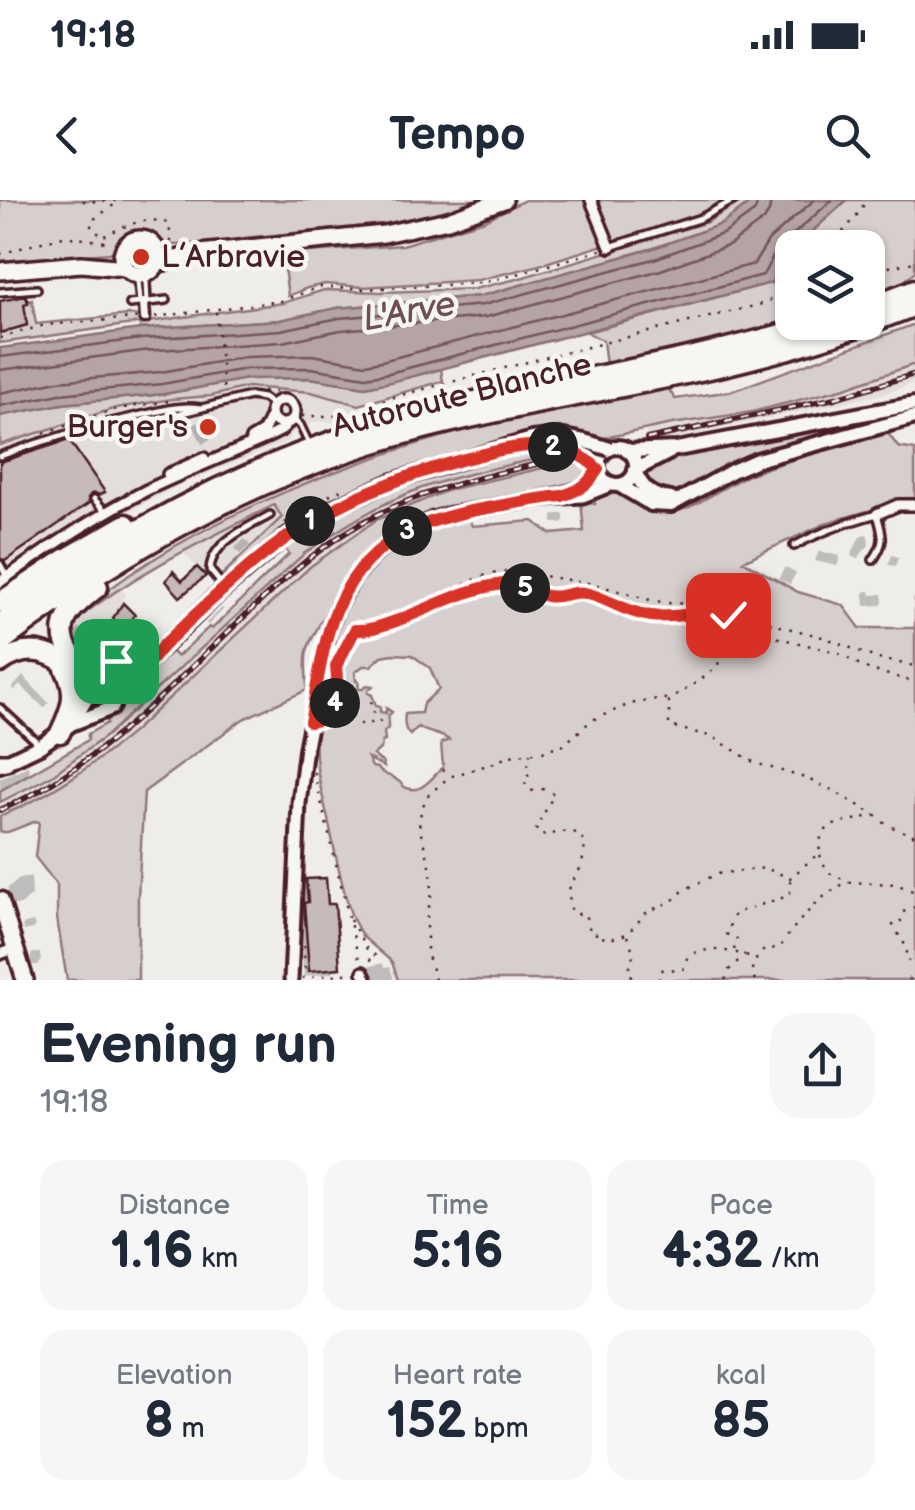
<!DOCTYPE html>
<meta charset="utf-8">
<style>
body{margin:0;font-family:"Balsamiq Sans",sans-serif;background:#f6f6f7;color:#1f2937;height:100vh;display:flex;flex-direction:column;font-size:38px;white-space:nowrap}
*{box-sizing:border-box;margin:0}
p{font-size:32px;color:#747a83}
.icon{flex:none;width:55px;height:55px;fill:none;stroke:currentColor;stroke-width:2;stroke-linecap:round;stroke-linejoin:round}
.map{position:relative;height:780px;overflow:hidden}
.drawer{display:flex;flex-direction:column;background:#fff;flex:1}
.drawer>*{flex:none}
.tools{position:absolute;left:775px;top:30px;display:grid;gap:20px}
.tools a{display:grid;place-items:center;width:110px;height:110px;border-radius:20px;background:#fff;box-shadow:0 2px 8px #0004;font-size:50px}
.pin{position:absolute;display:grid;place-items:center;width:85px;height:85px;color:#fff;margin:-42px;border-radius:20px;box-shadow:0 5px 15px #0006}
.km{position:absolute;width:50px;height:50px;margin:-25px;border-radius:50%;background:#222;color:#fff;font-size:28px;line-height:50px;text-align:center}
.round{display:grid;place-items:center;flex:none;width:105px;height:105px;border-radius:30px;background:#f6f6f7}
.headline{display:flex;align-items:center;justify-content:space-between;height:170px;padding:0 40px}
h1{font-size:55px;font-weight:700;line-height:75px}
.stats{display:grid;grid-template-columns:repeat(3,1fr);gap:15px;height:170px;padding:10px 40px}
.stats div{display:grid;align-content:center;border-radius:25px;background:#f6f6f7;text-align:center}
.stats b{font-size:50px;font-weight:700}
.stats small{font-size:28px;font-weight:400}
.stats p{font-size:28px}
.status{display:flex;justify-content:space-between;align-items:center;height:70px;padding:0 50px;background:#fff;direction:ltr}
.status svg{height:28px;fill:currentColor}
header{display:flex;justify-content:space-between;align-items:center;height:130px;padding:0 40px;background:#fff;font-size:45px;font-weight:700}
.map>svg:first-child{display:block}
.built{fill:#e3dedc}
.green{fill:#d7cfce;stroke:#90777c;stroke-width:2.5;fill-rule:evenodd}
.water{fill:#b4a4a5;stroke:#8a6f74;stroke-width:2.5}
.shadow{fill:#0003}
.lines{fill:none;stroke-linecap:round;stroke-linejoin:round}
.shore{stroke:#74545c;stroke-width:2.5}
.building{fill:#c6babb;stroke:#4a1f2b;stroke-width:2.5}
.service-casing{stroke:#4a1f2b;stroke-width:12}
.pedestrian-casing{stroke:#4a1f2b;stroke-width:15}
.minor-casing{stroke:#4a1f2b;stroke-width:16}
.tertiary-casing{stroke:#4a1f2b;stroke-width:19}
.secondary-casing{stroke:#4a1f2b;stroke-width:20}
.primary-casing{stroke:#4a1f2b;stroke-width:22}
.motorway-casing{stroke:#4a1f2b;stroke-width:25}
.path{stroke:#4a1f2b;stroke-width:2.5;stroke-dasharray:2.5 8;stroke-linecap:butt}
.service{stroke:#f6f6f2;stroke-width:5}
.pedestrian{stroke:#f6f6f2;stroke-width:8}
.minor{stroke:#f6f6f2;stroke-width:9}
.tertiary{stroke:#f6f6f2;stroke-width:11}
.secondary{stroke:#f6f6f2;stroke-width:12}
.primary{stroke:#f6f6f2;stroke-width:15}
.motorway{stroke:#f6f6f2;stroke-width:18}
.rail-casing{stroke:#4a1f2b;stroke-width:6}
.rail{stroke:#f6f6f2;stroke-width:2.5;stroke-dasharray:8;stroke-linecap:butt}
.secondary-bridge-casing{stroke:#4a1f2b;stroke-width:20;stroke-linecap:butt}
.secondary-bridge{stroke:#f6f6f2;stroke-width:12}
.route-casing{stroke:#fff;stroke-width:20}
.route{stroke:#d93025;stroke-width:12}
.poi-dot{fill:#c8321e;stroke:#f6f6f2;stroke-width:4}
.labels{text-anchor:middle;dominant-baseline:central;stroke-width:9;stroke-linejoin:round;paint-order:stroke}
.poi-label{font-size:32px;fill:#4a1f2b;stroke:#f6f6f2;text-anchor:start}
.street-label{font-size:32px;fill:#4a1f2b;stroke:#f6f6f2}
.water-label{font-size:35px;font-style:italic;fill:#6f4e56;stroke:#f6f6f2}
</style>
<div class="status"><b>19:18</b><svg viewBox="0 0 49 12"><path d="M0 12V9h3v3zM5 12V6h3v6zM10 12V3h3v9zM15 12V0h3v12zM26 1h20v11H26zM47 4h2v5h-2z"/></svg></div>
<header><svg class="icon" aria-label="back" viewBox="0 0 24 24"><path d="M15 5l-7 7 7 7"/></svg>Tempo<svg class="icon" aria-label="search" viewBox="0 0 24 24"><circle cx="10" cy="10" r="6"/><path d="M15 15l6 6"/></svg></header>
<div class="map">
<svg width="915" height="780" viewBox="0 0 915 780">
<rect width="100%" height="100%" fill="#efedea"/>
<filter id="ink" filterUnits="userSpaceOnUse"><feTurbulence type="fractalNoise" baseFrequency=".01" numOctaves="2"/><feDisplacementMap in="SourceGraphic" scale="20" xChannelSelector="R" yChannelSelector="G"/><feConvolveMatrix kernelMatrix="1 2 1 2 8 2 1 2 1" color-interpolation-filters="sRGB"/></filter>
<g filter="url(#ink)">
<path class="built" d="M915 164V183L883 194 648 244 645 229 752 212 842 189Z
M247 187 311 192 359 205 363 213 342 222H315L293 232 288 241 181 284 73 341 0 389V245L116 208 172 199 211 196Z
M545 257 547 267 448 290 376 320 311 366 134 531 105 555 50 593 0 616V602L16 595 80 556 106 536 269 384 305 353 340 328 379 307 419 289 452 278Z
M275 305 282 316 213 384 182 351Z
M120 388 126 395 113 419 152 465 137 485 101 476 72 443V424Z"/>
<path class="green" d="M0 0H481L424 18 397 23 244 38 235 41 175 45C156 44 151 29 129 33L116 49 110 53 0 61Z
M525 0H729L706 13 536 66 478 80 363 87 325 84 307 88 288 96 282 54 402 45 485 20Z
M744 0H754L722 24 654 48 481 96 337 108 280 120 140 129V123L0 143V133L27 125 24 104 32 100 36 124 129 115 140 116 141 123 283 103 324 90 380 92 474 89 517 79 707 22Z
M847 0H915V72L900 85 868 96V48H794Z
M792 49V121L606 165 603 141 587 132 771 83 786 55Z
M915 124V164L842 189 752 212 672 224 599 239 570 231H541L545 257C504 266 462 274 422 288 380 303 342 327 305 353L106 536 51 576 0 602V591L88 540V534L107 523 106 518 118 513 123 503 129 505 137 485 152 465 169 449 177 457 209 427 212 429 289 354 284 347 316 326 355 304 349 291 290 327 226 375 221 376 282 317 274 305C205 340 135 373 75 421H71C169 330 338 264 466 230 533 212 601 202 668 188L675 199 732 191Z
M441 169 443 181 359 205 311 192 247 187 211 196 172 199 116 208 0 245V216L62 204 164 194 247 179 310 178 366 187Z
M885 217 886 221C837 233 783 241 737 263 716 273 692 296 668 294 655 293 651 286 644 277 650 260 671 259 686 256Z
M888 233 898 247 915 250V302L904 300 892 302 875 309 829 322 743 361 798 392 843 405 860 428H915V398V780H398L392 762 362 736 352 717C341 685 335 652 328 619 324 602 319 584 317 567 313 538 318 511 323 483 339 392 375 336 468 316L472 326 533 321 551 334 584 331 581 301 595 304 594 298C628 280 639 316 672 312 696 309 724 285 748 275 793 257 842 247 888 233ZM393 454 412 455 430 468 439 489 423 504 421 513 405 514C404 521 404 530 410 535L418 527C428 534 440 533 449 540L441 543 443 567C435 575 422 592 411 589 400 587 405 585 397 580 390 575 384 576 377 568L372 567 368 558 384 567 383 563 373 555 381 548 382 542 385 541 384 532 388 528V516L392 512 386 508V513L380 512V507L376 506 372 495 368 493V490L373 486 367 485 363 489H358L359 481H356L355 472 363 466H371L382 456Z
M577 260 587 267 586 277 584 279C482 310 387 293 332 403 326 413 309 442 307 451 304 463 307 478 307 490L243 519 144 592 138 697V780H67L57 719V685L35 657 39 622 36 621 8 632H0V616C50 596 92 566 134 531L311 366 376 320 448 290Z"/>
<path class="water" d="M754 0H847L786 55 771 83 391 182 365 187 310 178 247 179 164 194 62 204 0 216V148L140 129 280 120 337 108 481 96 654 48 722 24Z"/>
<path class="shadow" d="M202 220H212L219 234 202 244 193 225Z
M555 314H564V320L562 323H553V316Z
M866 334 868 336 869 345 857 359 851 356 859 338Z
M245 339 250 345 240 354 235 348Z
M819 351 840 356 838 364 837 366 815 361Z
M892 355 899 357 896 366 888 365Z
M785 367 796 373 790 384 778 379Z
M867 391H870L871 395 882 394 883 403 881 405 865 406 864 393Z
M123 407 118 431 136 451 124 462 116 454 119 451 105 435 116 426 113 422Z
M222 408 224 409 208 425 206 423Z
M79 428 88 439 82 444 75 435Z
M23 476 49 503 44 508 20 485 15 490 12 488Z
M28 566 30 573 0 590V578Z
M31 677 32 695 21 705H8V688L19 678Z
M307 682 337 767 331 773 304 776 299 711 303 708 301 688Z
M33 722 35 726 32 729 24 731 22 726 25 724Z
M33 753H40L41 762 38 765H31V755Z
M383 763 384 768 390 767 394 780H370L366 770 370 766Z"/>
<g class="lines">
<path class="shore" d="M0 157 141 139 281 130 339 118 483 105 657 58 725 33 755 11 758 0
M0 170 142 151 282 142 341 130 486 117 661 70 730 45 764 20 769 12 771 0
M0 193 58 181 161 172 246 157 312 155 366 164 386 160 754 64 769 40 814 0
M0 206 60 194 162 184 246 169 311 168 366 177 389 173 763 75 778 48 832 0"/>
</g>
<path class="building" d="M26 96 28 103 24 104 27 125 0 133V101Z
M69 240 105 292 99 295 95 293 91 294 88 298 89 303 5 361 0 358V262Z
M197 367 206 376 180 397 166 381 173 371 182 381Z
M123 403 135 415 121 431 139 452 127 462 116 451 119 448 106 431 116 422 113 418Z
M326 678 328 704H335L340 768 309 771 304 703 308 702 306 679Z"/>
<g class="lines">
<defs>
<path id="service" d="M610 47 701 18 734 0
M133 73 138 81 140 103
M0 92 37 89
M147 103 146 81 149 72
M130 104 167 100
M294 220 300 225 310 246
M128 224 166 217 250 196 263 198 273 205
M0 256C50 238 94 225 146 214 165 210 181 205 201 208
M94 299 106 312
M794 346C821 331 848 322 877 314 883 336 886 341 873 360
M0 364 7 377
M223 386 210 370C211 342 249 327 270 315
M116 461 129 471
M0 508 38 543"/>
<path id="pedestrian" d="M144 103 145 118"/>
<path id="minor" d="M591 0 610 47
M271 212a12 12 0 1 1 24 0a12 12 0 1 1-24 0Z
M251 239 263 232 271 216
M168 274 204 258
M877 314 898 305H915
M0 382C46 349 94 317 145 291 184 272 225 256 266 238L280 231 286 225
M0 754 16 748
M363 772 367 780"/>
<path id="tertiary" d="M570 293 584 287 598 269
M291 780 299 603 306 547 329 431 338 406 354 378 371 358 392 340 433 319 451 314 544 298 583 296 613 284"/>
<path id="secondary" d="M532 245 556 247 579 255
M598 266a19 19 0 1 1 38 0a19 19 0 1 1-38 0Z
M627 251 677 249 915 204
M635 270 670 252
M635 271C642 289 652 297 671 299
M619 285 651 304 671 305 732 271 757 260 915 217
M73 522 94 486 134 474
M0 565 40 546 71 524 112 508 117 497 159 451 215 397 288 335 330 309 393 281 532 239 559 236 584 241"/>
<path id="primary" d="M122 57a18 18 0 1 1 36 0a18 18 0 1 1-36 0Z
M156 64 200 53 384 34 448 20 504 0
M0 71 81 64 126 68
M0 562H6
M0 700 25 780"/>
<path id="motorway" d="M868 107 915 89
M98 387C72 407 49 426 74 458 83 470 91 477 104 483
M0 402 65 359 126 324
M0 423C134 318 291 243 457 205 578 177 702 160 821 122
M0 443C124 349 265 271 416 231 519 204 624 189 727 165 791 150 854 130 915 106
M0 463C36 437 70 459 89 494
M60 533C71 510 78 493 65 469"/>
</defs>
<use href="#service" class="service-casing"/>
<use href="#pedestrian" class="pedestrian-casing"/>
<use href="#minor" class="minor-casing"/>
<use href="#tertiary" class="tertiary-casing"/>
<use href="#secondary" class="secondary-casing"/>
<use href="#primary" class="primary-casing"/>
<use href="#motorway" class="motorway-casing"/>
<path class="path" d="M83 0 85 2 113 0 118 2 90 22 92 29 103 36
M829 48 855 18 867 0
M0 54 63 36 106 42 104 36C123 27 148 14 169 24L172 50
M868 71 915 62
M27 100 31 99
M216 112 224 194
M155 117 281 101 320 87 365 89 481 83 521 73 604 49
M0 138 45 125 137 118
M263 191 275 192 281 200
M302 216H348L394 197 535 160 762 104 792 90
M44 233 117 209 176 200
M285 323 311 302 346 288
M757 428C732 434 727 458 710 472 698 483 682 491 669 501V526L713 537 755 563 805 578 832 590 875 615 887 625 915 636
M357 430 365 431 418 413 454 397 501 384 512 383 548 396 583 392 613 405 649 416 685 417 710 412 728 415 779 438 835 452 870 470 915 482
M337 501 359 524 380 522 373 511 370 496
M320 521 333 508 338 491 335 466 355 430 486 375 511 371 594 384 650 400 675 404 699 402 729 406 769 423 826 438 878 459 915 466
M530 553 527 572 529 577 525 583 531 591 544 589 554 594 536 629 539 635C550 636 561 630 572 632 591 635 584 660 578 673 574 682 572 677 570 687 567 694 571 703 571 711L575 714H585L590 730 596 732V737L613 738 627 734 647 712 672 701 684 690 717 674 765 668 790 678 819 653 821 637 829 626 875 615
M442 569 449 576
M314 572 360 764
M820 655 827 672 849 682 896 684 915 692
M915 707 903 712 900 724 893 725 908 750 905 757 915 766
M350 720 367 749 377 757 367 761 366 764
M627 736 634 753 628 772 636 780
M304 745 305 777
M734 750 737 739 726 734 735 713 785 697 790 693V680
M302 778 354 773
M435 780 427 752V717L432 692 431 669 419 627 421 611 427 596 449 577 494 563 509 556 543 552 549 548 561 547 592 520 630 504 663 498 669 501
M625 780 626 777
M659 780 661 770 683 769C685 763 685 759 691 755 705 745 739 752 754 758
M725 780 729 770 745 754
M755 780C748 768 755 760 763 751L780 747C795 724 823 691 849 682
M909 780 915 773"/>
<use href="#service" class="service"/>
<use href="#pedestrian" class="pedestrian"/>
<use href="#minor" class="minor"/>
<use href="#tertiary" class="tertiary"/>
<use href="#secondary" class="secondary"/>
<use href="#primary" class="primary"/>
<use href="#motorway" class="motorway"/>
<defs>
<path id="rail" d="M647 239 835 198 915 174
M0 610C99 568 173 483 250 411 280 383 310 355 345 333 407 293 476 278 546 262"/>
</defs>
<use href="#rail" class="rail-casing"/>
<use href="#rail" class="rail"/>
<defs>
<path id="secondary-bridge" d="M584 241 610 249
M579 255 585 258"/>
</defs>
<use href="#secondary-bridge" class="secondary-bridge-casing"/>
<use href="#secondary-bridge" class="secondary-bridge"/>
</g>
</g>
<g class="lines" filter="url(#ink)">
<defs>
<path id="route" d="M116 461 132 475C146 470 154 455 165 444 192 417 221 391 250 366 314 311 380 283 461 260 507 248 559 231 598 269 588 285 580 290 562 296 539 298 516 303 493 307 418 319 362 341 333 418 321 451 317 488 310 522L324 519 333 508 338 491 336 466 355 430C369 431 380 426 393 422 429 409 464 389 503 384 519 382 532 393 547 396 561 399 572 390 585 393 608 398 626 413 651 416 678 419 702 409 728 415"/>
</defs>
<use href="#route" class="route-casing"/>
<use href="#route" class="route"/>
</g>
<g class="poi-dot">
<circle cx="141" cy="57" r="10"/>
<circle cx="208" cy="227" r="10"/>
</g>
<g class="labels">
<g class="poi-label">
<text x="161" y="57">L’Arbravie</text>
<text x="188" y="227" text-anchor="end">Burger's</text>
</g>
<g class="street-label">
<text transform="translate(462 196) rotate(-14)">Autoroute Blanche</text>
</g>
<g class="water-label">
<text transform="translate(409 112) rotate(-10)">L'Arve</text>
</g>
</g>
</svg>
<div class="tools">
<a><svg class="icon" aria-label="layers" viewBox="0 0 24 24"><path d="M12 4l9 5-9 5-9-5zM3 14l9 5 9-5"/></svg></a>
</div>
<div class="pin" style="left:116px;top:461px;background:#1e9e55"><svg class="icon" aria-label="arrive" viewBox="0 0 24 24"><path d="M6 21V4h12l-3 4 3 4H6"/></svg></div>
<div class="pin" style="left:728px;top:415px;background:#d93025"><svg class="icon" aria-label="check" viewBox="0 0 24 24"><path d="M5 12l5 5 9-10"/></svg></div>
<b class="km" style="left:310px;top:321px">1</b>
<b class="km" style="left:553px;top:247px">2</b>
<b class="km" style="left:407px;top:331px">3</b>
<b class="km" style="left:335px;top:503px">4</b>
<b class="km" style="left:525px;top:388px">5</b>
</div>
<section class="drawer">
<div class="headline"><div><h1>Evening run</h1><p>19:18</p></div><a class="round"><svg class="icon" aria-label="share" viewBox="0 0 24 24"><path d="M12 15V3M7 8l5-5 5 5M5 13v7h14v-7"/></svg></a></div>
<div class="stats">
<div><p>Distance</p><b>1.16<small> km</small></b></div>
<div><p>Time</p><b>5:16</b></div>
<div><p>Pace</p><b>4:32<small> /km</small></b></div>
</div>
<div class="stats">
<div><p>Elevation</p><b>8<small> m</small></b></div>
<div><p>Heart rate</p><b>152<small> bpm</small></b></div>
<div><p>kcal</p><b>85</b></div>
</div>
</section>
